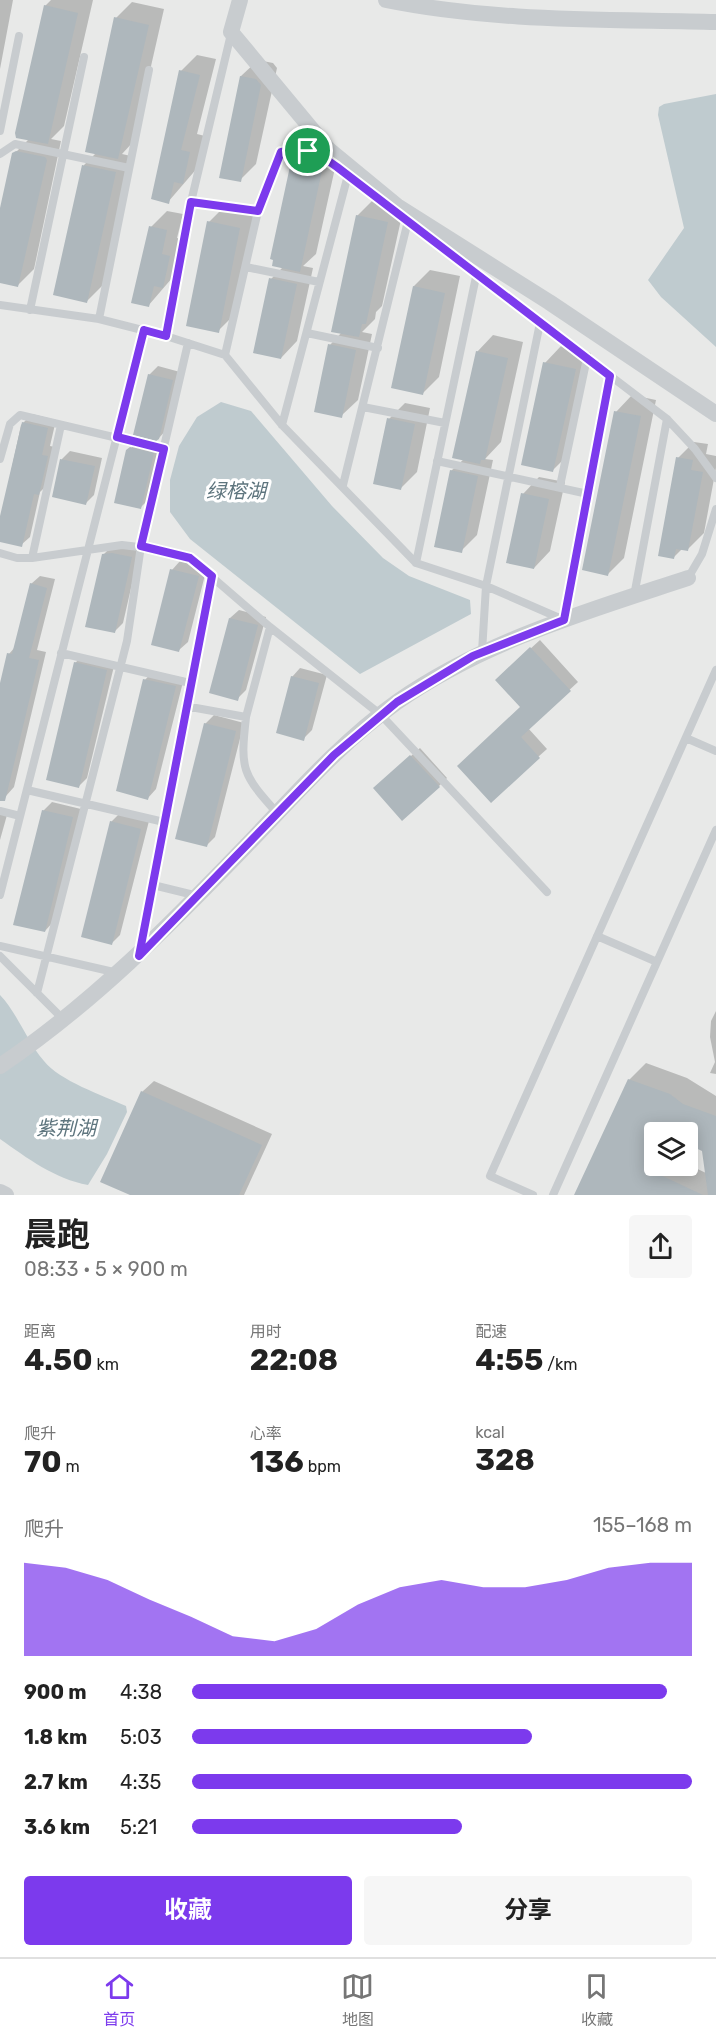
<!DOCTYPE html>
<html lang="zh">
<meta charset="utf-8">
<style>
body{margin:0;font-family:Rubik,"Noto Sans SC",sans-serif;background:#f6f6f6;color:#222;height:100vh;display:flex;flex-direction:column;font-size:22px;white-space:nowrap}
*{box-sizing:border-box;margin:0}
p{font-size:20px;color:#767676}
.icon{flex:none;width:33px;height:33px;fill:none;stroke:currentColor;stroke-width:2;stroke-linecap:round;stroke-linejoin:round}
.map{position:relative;height:1195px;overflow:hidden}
.panel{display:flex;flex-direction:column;background:#fff;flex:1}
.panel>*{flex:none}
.buttons{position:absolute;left:644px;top:1122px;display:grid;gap:12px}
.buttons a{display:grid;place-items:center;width:54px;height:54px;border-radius:6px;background:#fff;box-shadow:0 3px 15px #0003;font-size:30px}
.pin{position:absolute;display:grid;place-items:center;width:51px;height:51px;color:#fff;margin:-26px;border:3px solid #fff;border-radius:50%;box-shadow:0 2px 6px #0007}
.round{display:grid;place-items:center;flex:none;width:63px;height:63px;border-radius:6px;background:#f6f6f6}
.summary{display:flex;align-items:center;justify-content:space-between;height:102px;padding:0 24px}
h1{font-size:33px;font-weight:700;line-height:45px}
.figures{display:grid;grid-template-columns:repeat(3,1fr);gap:9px;height:102px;padding:6px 24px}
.figures div{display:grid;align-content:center}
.figures b{font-size:30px;font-weight:700}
.figures small{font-size:16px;font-weight:400}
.figures p{font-size:16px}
.chart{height:168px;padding:12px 24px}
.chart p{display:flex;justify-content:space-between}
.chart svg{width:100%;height:108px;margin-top:6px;fill:#7c3aed;opacity:.7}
.primary-button{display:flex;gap:12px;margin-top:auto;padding:12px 24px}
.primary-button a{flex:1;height:69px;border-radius:6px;background:#7c3aed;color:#fff;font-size:24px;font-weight:700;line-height:69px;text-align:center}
.primary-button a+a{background:#f6f6f6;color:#222}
ul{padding:0 24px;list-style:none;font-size:20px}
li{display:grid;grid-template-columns:96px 72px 1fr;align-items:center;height:45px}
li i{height:15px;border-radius:8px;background:#7c3aed}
.tabs{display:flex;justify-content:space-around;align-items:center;height:84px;border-top:2px solid #e0e0e0;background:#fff;font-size:16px;color:#767676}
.tabs a{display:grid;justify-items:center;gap:3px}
.tabs .selected{color:#7c3aed}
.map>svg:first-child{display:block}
.built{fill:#e8e9e8;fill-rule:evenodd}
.water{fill:#bfcbcf}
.shadow{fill:#0003;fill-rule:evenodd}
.building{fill:#aeb7bc}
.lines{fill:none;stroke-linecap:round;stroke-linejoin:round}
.service{stroke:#c8cccf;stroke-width:8}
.minor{stroke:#c8cccf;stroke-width:16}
.route-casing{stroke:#fff;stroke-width:12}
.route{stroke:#7c3aed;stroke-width:8}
.labels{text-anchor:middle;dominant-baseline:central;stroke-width:6;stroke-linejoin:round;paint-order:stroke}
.water-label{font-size:20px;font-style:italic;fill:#5e757e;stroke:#fff}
</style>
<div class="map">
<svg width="716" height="1195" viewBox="0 0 716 1195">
<rect width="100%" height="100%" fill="#fafaf7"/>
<path class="built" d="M0 0H716V1195H0ZM654 1132H687V1166H654Z"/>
<path class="water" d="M716 94V347L661 297 648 280 684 228 658 115 659 107 664 104Z
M221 402 251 411 332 506 383 558 409 576 470 600 471 614 360 674 190 539 170 512V480L179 446 197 417Z
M0 995C18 1014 26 1040 44 1061 60 1081 102 1095 126 1106L127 1112 107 1154 88 1185C55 1179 27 1158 0 1139Z"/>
<path class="shadow" d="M0 0H13L0 69Z
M51 0H93L64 126 51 139 61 141 34 269 18 285 0 282V215L14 154 29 139 45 6Z
M132 2 164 9 134 141 122 154 131 156 103 285 87 301 84 165 96 153 116 18Z
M197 55 216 59 197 134 205 136 199 166 168 202 181 71Z
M258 60 273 63 277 68 256 164 240 180 241 76Z
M309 141 339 150 316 254 303 266 313 268 297 341 281 358 271 279 283 267 293 158Z
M374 199 404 206 382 306 376 312 375 319 362 332 372 334 358 400 341 416 330 345 342 332 357 216Z
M225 206 256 212 234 315 218 331 209 222Z
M167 211 183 214 177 238 186 240 179 270 148 306 151 227Z
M430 270 460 276 439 377 422 394 414 286Z
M493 335 523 342 501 442 485 459 493 460 477 535 461 551 451 471 464 459 477 352Z
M561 346 591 353 569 454 553 470 545 363Z
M158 366 180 372 167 429 159 438 149 375Z
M632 395 656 400 624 558 608 574 616 412Z
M405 403 430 408 417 472 400 489 389 419Z
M32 414 56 420 50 446 55 447 47 485 40 492 30 537 21 545 0 541V523L21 425Z
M140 440 161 445 149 499 141 507 128 451Z
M694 442 708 444 706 454 716 456V468L704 533 687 550 682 549 674 557 678 458Z
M70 451 102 458 94 495 86 503 54 496 62 459Z
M539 477 565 482 550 551 534 568 523 494Z
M112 546 140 549 123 623 114 632 103 555Z
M180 561 207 567 188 642 179 650 172 570Z
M40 576 55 579 37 650 46 652 14 787 6 796 0 794V690L9 654 15 647 31 584Z
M239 610 266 617 246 690 237 699 230 618Z
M540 640 578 682 528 728 547 749 538 757 459 766 522 707 505 672Z
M84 655 115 662 87 778 78 787 75 663Z
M300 668 327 675 312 730 303 739 292 677Z
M153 671 184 678 156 789 148 798 145 680Z
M214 715 244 723 215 837 207 845 205 724Z
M420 748 447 778 439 786 384 780Z
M52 802 81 809 53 922 45 931 43 811Z
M0 813 7 815 0 840Z
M120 813 149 821 120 935 112 943 111 822Z
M716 1011V1074L710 1073 715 1062 710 1037 711 1021Z
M646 1063 687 1078 716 1096V1195H576L629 1080ZM654 1132H687V1142L703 1150 706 1173 687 1164 654 1166Z
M154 1081 272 1134 244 1195H134L102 1181 142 1092Z"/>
<path class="building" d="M44 5 78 13 48 144 16 138 15 133Z
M114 17 149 25 118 159 85 152Z
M179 70 200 75 181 150 190 152 183 184 174 182 169 204 151 199Z
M240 76 256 79 261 85 241 182 219 178Z
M16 151 45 157 47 160 18 287 0 283V208L12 153Z
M292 157 323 166 300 272 272 266 273 260 270 259Z
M82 165 116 172 87 303 53 295Z
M356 215 388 222 366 324H362L359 337 331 332Z
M207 221 240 228 219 333 186 326Z
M149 226 167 230 162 254 170 256 163 288 154 286 149 307 131 303Z
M269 278 297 284 281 359 253 353Z
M413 286 445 293 423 395 391 388Z
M328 344 356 350 342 418 314 412Z
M476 351 508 358 485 460H481L480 464 452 458Z
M543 362 576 369 553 472 521 465Z
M148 374 173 380 159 439 156 441 133 435Z
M614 411 641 416 608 576 582 570Z
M387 418 415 424 401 490 373 484Z
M22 422 48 428 42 455 48 456 39 495 34 494 22 547 0 542V516Z
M130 447 154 453 141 509 114 503 126 450Z
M676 457 693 460 691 470 703 472 688 551 676 549 674 559 658 556Z
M60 459 95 466 86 505 52 497Z
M450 470 478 476 462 553 434 547Z
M521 493 549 499 534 569 506 563Z
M112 553 132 557 115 633 85 627 102 554Z
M170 569 199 576 179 652 151 645Z
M30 583 47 588 29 658 39 660 5 801H0V683L7 653 12 654Z
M229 618 258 625 238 701 209 693Z
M530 647 571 691 521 737 540 758 491 803 457 766 520 707 495 680Z
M74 662 107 670 79 788 46 780Z
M291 676 319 683 304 741 276 733Z
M143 679 176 686 148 800 116 791Z
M204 723 236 731 207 847 175 839Z
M410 755 440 787 402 821 373 788Z
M42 810 73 817 45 932 13 925Z
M110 821 141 829 112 945 81 937Z
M628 1079 670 1094 683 1104 716 1116V1195H708L702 1151 687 1144V1132H654V1172L703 1195H574Z
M141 1091 262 1145 239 1195H130L100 1182Z"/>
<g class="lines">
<path class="service" d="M0 131 19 36
M0 154 15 144 129 168
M191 202 258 211
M414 226 667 419 695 449 716 478
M246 267 319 282
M0 305 99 319 166 336 225 355 258 211 281 151C306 148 322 156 342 171
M30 310 84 57
M99 319 149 70
M307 333 378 348
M166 336 191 202 231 34
M225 355 282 425 416 563 486 586 564 620 610 376
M363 407 445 423
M282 425 348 175
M0 459 10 424 20 415 164 449
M437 461 588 494
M343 485 408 221
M560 486 587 358
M0 553 17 558H32L122 545 164 550 190 558 270 627 381 715 547 892
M32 558 61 425
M416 563 477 272
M688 578 702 554 716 509
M634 596 667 419
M482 652 486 586 540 323
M61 653 190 683
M185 706 246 717 270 627
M246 717C240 770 242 774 278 814
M686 738 716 751
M27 790 164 822
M0 811 20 816
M153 885 198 896
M0 895 144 330
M0 946 118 973
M140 949 212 576
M0 956 64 1020
M657 962 716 830
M37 993 127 641 141 546 188 343
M533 1195 490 1176 716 670
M553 1195 657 962 597 936"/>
<path class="minor" d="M240 0 231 32 329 150 397 206 549 302 716 414
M386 0C494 22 606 19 716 22
M0 1066C92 1004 169 926 246 846 294 796 341 742 397 702 484 641 588 611 688 578
M0 1192 6 1195"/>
</g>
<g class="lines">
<defs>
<path id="route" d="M294 150 320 155 337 167 610 376 564 620 473 656 397 702 334 755 139 956 212 576 190 558 141 546 164 449 117 437 144 330 166 336 191 202 258 211 281 152Z"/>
</defs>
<use href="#route" class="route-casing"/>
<use href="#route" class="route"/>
</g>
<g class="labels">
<g class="water-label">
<text x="236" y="491">绿榕湖</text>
<text x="66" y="1128">紫荆湖</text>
</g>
</g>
</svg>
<div class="buttons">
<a><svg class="icon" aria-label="layers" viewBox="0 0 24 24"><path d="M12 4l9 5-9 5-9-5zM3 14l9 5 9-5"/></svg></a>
</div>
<div class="pin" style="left:308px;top:151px;background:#1e9e55"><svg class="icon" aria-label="arrive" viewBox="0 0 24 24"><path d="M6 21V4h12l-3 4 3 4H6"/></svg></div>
</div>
<section class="panel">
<div class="summary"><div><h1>晨跑</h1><p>08:33 · 5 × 900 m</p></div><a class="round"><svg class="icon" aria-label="share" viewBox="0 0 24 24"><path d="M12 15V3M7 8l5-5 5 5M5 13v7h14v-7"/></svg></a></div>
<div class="figures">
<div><p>距离</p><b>4.50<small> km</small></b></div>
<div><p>用时</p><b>22:08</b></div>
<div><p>配速</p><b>4:55<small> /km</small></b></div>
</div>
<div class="figures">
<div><p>爬升</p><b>70<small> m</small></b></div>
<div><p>心率</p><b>136<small> bpm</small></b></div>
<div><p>kcal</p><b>328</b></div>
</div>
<div class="chart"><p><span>爬升</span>155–168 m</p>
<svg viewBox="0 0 160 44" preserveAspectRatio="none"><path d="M0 44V6L10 8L20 13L30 21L40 28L50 36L60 38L70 33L80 23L90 16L100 13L110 16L120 16L130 13L140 8L150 6L160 6V44z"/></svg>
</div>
<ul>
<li><b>900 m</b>4:38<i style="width:95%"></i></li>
<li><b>1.8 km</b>5:03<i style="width:68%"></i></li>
<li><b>2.7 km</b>4:35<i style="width:100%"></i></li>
<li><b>3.6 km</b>5:21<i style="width:54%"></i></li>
</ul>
<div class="primary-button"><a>收藏</a><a>分享</a></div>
</section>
<nav class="tabs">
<a class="selected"><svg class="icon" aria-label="home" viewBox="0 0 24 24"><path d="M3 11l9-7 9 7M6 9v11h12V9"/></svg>首页</a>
<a><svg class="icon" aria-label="map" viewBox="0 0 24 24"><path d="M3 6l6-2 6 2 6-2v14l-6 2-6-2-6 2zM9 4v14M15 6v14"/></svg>地图</a>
<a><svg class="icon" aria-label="saved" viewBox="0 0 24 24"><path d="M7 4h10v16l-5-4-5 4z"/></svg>收藏</a>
</nav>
